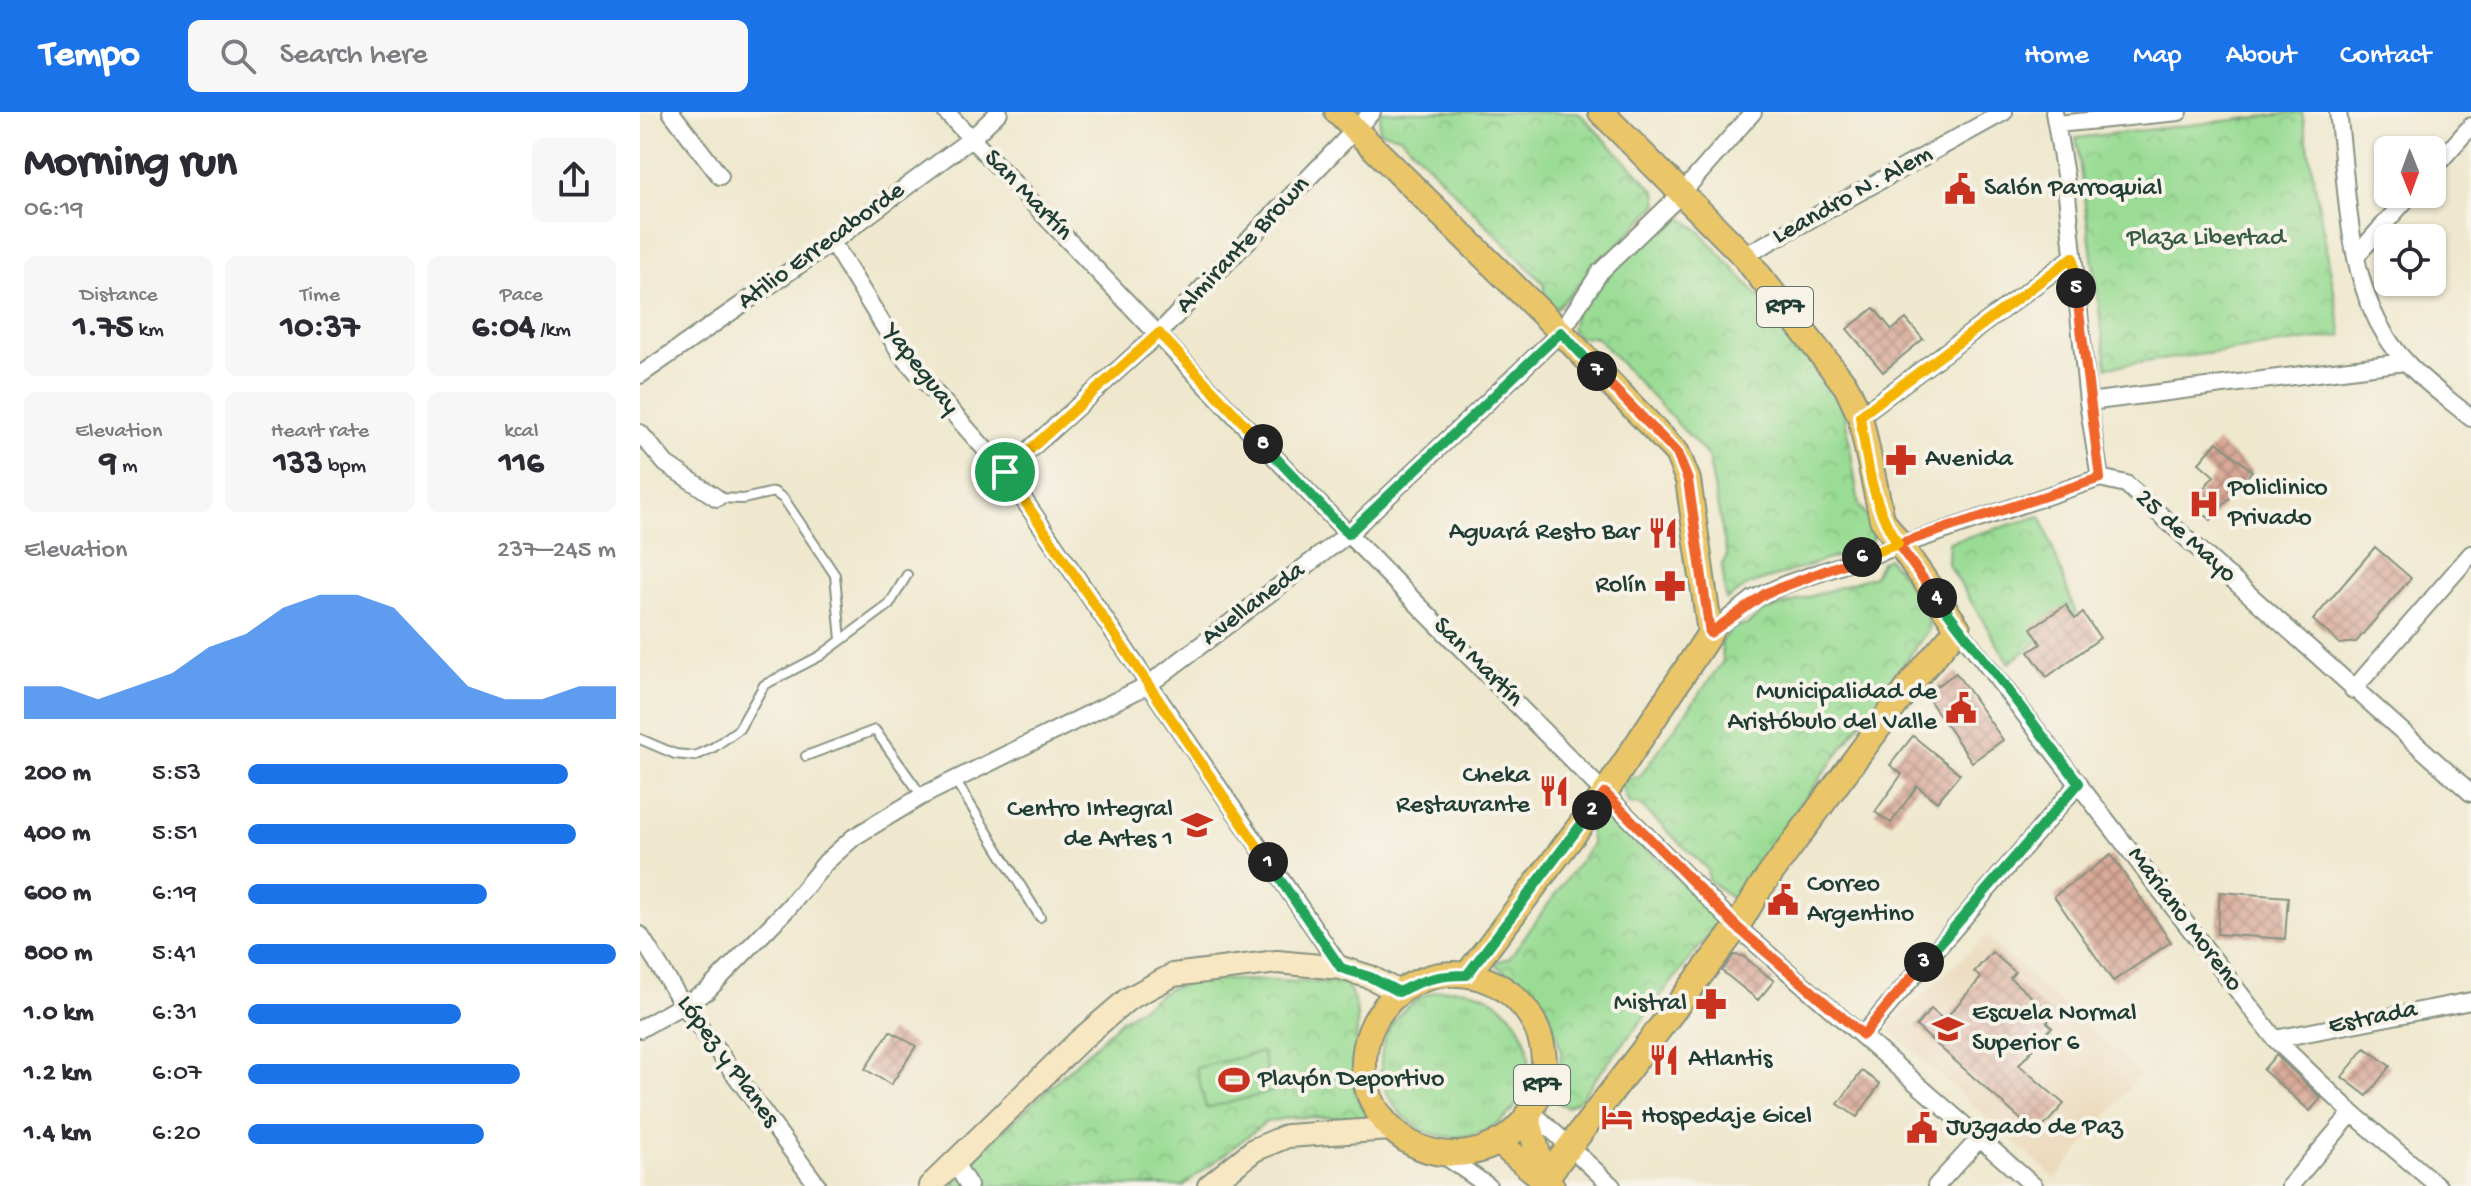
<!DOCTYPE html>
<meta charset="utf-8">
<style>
body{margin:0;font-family:"Gochi Hand",sans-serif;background:#f7f7f7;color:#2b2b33;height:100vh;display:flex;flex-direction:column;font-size:30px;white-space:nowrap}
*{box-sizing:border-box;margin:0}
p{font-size:26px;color:#7c7c81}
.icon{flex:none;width:44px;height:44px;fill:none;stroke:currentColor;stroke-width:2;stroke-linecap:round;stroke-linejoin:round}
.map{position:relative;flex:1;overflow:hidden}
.sheet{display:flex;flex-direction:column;background:#fff;width:640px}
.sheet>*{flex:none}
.needle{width:52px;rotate:179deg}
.tools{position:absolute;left:1734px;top:24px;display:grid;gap:16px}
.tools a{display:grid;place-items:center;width:72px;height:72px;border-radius:12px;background:#fff;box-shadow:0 2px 6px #0004;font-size:40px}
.pin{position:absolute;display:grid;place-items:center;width:68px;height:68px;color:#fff;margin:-34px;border:4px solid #fff;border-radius:50%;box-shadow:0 2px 8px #0007}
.km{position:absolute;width:40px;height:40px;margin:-20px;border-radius:50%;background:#222;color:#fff;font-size:22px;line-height:40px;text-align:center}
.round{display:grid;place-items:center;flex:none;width:84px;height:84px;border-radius:12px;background:#f7f7f7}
.headline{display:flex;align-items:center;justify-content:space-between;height:136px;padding:0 24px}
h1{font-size:44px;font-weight:700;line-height:60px}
.metrics{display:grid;grid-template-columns:repeat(3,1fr);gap:12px;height:136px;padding:8px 24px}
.metrics div{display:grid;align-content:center;border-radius:12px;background:#f7f7f7;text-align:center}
.metrics b{font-size:34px;font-weight:700}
.metrics small{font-size:22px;font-weight:400}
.metrics p{font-size:22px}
.chart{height:224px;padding:16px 24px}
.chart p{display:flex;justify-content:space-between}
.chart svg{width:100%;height:144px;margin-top:8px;fill:#1a73e8;opacity:.7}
ul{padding:0 24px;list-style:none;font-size:26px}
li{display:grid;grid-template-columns:128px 96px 1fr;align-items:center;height:60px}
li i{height:20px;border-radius:10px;background:#1a73e8}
header{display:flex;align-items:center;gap:48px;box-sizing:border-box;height:112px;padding:0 40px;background:#1a73e8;color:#fff}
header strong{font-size:38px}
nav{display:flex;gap:44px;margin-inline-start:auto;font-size:28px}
.search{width:560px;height:72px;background:#f7f7f7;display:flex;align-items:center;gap:20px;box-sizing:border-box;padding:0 28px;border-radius:12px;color:#7c7c81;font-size:30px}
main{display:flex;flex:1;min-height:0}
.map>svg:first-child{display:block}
.built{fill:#ebd8ba}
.grass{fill:url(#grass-tufts);stroke:#5c8c64;stroke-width:2}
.park{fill:url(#park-crowns);stroke:#5c8c64;stroke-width:2}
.garden{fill:#9adc94;stroke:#5c8c64;stroke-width:2}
.building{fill:url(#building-cross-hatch)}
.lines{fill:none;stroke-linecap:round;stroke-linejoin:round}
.service-casing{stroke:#879281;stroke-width:12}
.minor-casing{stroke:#879281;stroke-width:20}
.secondary-casing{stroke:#879281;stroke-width:26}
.primary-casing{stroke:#879281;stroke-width:28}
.service{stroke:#fff;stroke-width:8}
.minor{stroke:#fff;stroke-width:16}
.secondary{stroke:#f7e8c3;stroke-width:22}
.primary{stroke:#ebc669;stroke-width:24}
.split-1-casing{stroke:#fff;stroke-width:16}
.split-2-casing{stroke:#fff;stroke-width:16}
.split-3-casing{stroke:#fff;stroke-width:16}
.split-4-casing{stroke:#fff;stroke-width:16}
.split-5-casing{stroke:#fff;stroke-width:16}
.split-6-casing{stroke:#fff;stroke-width:16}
.split-7-casing{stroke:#fff;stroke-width:16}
.split-8-casing{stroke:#fff;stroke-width:16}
.split-9-casing{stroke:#fff;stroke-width:16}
.split-1{stroke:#f5b400;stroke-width:10}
.split-2{stroke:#22a559;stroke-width:10}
.split-3{stroke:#f0652b;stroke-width:10}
.split-4{stroke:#22a559;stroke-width:10}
.split-5{stroke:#f0652b;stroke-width:10}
.split-6{stroke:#f5b400;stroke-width:10}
.split-7{stroke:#f0652b;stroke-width:10}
.split-8{stroke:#22a559;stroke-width:10}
.split-9{stroke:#f5b400;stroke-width:10}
.labels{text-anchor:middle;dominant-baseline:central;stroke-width:8;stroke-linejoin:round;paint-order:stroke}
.shield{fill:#f7f3e8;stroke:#60746a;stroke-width:2}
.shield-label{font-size:24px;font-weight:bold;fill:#1f3d34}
.poi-label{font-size:26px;fill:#1f3d34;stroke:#f7f3e8;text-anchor:start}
.street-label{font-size:26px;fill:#1f3d34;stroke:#f7f3e8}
.park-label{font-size:26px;fill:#385d47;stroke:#f7f3e8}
</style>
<header>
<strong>Tempo</strong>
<div class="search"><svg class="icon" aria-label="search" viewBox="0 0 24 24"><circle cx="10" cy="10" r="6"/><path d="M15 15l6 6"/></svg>Search here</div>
<nav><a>Home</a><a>Map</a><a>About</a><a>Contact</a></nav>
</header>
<main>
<section class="sheet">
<div class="headline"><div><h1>Morning run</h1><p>06:19</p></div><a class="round"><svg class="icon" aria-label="share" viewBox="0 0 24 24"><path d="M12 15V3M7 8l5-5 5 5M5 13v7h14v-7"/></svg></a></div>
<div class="metrics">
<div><p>Distance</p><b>1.75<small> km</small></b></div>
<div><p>Time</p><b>10:37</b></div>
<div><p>Pace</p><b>6:04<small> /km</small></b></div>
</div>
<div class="metrics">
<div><p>Elevation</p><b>9<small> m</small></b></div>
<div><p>Heart rate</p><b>133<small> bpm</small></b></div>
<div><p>kcal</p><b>116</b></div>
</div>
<div class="chart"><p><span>Elevation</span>237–245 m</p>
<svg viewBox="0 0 160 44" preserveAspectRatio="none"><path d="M0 44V34L10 34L20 38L30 34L40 30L50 22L60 18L70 10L80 6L90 6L100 10L110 22L120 34L130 38L140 38L150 34L160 34V44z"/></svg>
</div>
<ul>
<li><b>200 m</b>5:53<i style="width:87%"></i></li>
<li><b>400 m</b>5:51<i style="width:89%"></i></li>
<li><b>600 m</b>6:19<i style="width:65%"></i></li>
<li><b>800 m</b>5:41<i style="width:100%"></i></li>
<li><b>1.0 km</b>6:31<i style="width:58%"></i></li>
<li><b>1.2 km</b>6:07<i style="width:74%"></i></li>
<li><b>1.4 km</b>6:20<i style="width:64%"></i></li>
</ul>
</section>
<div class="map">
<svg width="1831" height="1074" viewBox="0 0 1831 1074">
<defs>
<pattern id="grass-tufts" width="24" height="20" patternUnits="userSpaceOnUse" patternTransform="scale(2)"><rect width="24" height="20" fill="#9adc94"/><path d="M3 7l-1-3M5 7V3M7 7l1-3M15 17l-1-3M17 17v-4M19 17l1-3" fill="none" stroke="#84be80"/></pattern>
<pattern id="park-crowns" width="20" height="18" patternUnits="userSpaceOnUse" patternTransform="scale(2)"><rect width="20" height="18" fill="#9adc94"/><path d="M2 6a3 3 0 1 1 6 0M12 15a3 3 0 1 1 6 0" fill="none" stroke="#84be80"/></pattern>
<pattern id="building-cross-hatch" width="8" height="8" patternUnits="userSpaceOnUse" patternTransform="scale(2)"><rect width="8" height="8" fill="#d9a998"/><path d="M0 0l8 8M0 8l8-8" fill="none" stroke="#af8b7d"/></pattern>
</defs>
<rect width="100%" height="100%" fill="#f7f3e8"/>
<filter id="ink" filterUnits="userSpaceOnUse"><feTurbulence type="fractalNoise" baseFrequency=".0125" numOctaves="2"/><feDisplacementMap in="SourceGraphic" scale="16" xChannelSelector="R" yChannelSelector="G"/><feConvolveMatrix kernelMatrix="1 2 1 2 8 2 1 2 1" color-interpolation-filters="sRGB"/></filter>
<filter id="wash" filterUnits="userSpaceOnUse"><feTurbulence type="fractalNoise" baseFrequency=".006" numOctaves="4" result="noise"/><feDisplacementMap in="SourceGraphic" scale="32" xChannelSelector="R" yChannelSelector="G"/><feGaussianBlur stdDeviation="1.8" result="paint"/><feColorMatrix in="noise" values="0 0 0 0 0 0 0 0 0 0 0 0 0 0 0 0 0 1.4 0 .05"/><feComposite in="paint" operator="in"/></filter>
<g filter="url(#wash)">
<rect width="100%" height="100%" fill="#efe8ce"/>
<path class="built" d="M1346 825 1501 962 1416 1067 1252 921 1254 909Z"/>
<path class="grass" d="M741 951a74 74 0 1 1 148 0a74 74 0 1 1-148 0Z"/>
<path class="park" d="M740 0H938L1016 80 1018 92 916 196 904 189V172L760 24 739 19Z
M1662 0 1702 224 1467 255 1436 26Z
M1038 104 1056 115 1195 269 1202 283 1219 393 1236 416 1230 434 1109 473 1086 488 1082 452 1087 444 1068 344 956 225H938L931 217 936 194 1021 113Z
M1401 404 1436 502 1369 551 1308 452 1309 430Z
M1248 446 1287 492 1289 517 1092 787 1068 767 1067 757 999 692H989L979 668 1000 664 1083 549 1081 529 1093 515 1107 513 1122 500 1234 464 1241 450Z
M967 702 1073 798 1080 809 938 989 926 995 918 991 921 939 913 913 902 891 854 851 869 846 952 732 949 719 957 705Z
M564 867 705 871C731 905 706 944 716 983 719 991 725 999 729 1006L652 1005 626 1010 543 1074H312L350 1031 483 907 528 877Z"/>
<path class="garden" d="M622 940 632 980 566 996 556 956Z"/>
<g id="blocks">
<path class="building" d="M1234 196 1252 218 1266 207 1283 227 1243 260 1207 217Z
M1577 330 1612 359 1571 408 1551 391 1574 364 1559 351Z
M1735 435 1771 466 1716 530 1700 532 1673 508Z
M1426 493 1435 507 1443 501 1460 526 1407 565 1389 540 1401 532 1391 516Z
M1316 561 1363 628 1332 650 1285 582Z
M1273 624 1320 662 1297 690 1277 674 1251 711 1235 700 1262 662 1250 653Z
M1471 743 1531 830 1473 869 1414 784Z
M1580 780 1648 785 1645 827 1577 822Z
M1352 840 1375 860 1370 866 1413 904 1407 910 1412 915 1379 953 1424 992 1397 1022 1276 914 1291 897 1304 908 1341 866 1334 860Z
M1094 843 1103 844 1134 869 1118 888 1082 859Z
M250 919 276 934 251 973 225 957Z
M1725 936 1750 954 1727 984 1702 965Z
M1636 943 1681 986 1670 999 1623 958Z
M1222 959 1240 972 1217 1005 1198 992Z"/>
</g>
</g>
<g filter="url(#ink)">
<use href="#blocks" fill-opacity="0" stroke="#879281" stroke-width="2"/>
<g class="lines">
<defs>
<path id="service" d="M77 386 103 387 134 380 144 387 195 463 201 528
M0 627 35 642 55 644 74 635 99 617 124 573 180 544 249 493 267 463
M166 644 235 618 282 684
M315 668 400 805"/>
<path id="minor" d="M31 0 80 64
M306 0 708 422 1097 815 1394 1074
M1414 0 1425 63 1448 290 1460 366
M1698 0C1709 83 1705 186 1766 250 1785 271 1810 288 1831 306
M1417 12 1539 0
M1792 58 1831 14
M192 130 261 242 365 360 701 856
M1104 144 1364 0
M1716 144 1771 82
M0 263 192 130 332 26 359 0
M1448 290 1765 250
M1220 304 1433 145
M0 321 26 352 77 386
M365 360 519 221 732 0
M1318 516 1635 927 1712 1001 1798 1074
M1070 521 1113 487 1146 472 1460 366 1486 372 1831 681
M1713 578 1831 442
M0 823 44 894 178 1074
M0 917 67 879 149 795 186 750 214 725 282 684 508 573 708 422 921 220 960 160 1041 82 1113 0
M1223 923 1439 671
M1635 927 1831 889
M891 999 972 1074
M802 1042 848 1074
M313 1048 329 1074
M1296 1074 1341 1025
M1650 1074 1712 1001"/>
<path id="secondary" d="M290 1074 439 929 488 887 533 863 637 850 701 856 730 865 759 880
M569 1074 614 1038 647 1024 751 1017"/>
<path id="primary" d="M697 0 921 220 1037 341 1048 368 1070 521 965 681 827 863
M724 952a90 90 0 1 1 180 0a90 90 0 1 1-180 0Z
M887 1003 905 1067
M858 1030 912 1074
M905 1067 1097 815 1120 776 1273 569 1318 516 1242 407 1220 304 1206 274 1104 144 961 0"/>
</defs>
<use href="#service" class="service-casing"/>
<use href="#minor" class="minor-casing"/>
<use href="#secondary" class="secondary-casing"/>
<use href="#primary" class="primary-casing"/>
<use href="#service" class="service"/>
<use href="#minor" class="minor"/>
<use href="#secondary" class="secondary"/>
<use href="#primary" class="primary"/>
</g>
</g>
<g class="lines" filter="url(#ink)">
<defs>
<path id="split-1" d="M365 360 628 750"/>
<path id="split-2" d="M628 750 701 856 730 865 759 880C782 867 801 863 827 863L952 698"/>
<path id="split-3" d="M952 698 965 681 1097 815 1223 923 1284 850"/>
<path id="split-4" d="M1284 850 1439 671 1297 486"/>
<path id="split-5" d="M1297 486 1258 432 1460 366 1436 176"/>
<path id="split-6" d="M1222 445 1258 432C1232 393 1227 350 1220 304L1433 145 1436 176"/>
<path id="split-7" d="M957 259 1037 341 1048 368 1070 521 1126 481 1222 445"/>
<path id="split-8" d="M623 332 708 422 921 220 957 259"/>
<path id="split-9" d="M365 360 519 221 623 332"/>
</defs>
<use href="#split-1" class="split-1-casing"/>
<use href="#split-2" class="split-2-casing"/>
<use href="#split-3" class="split-3-casing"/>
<use href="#split-4" class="split-4-casing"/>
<use href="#split-5" class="split-5-casing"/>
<use href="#split-6" class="split-6-casing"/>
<use href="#split-7" class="split-7-casing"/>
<use href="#split-8" class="split-8-casing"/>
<use href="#split-9" class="split-9-casing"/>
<use href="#split-1" class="split-1"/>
<use href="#split-2" class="split-2"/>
<use href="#split-3" class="split-3"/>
<use href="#split-4" class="split-4"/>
<use href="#split-5" class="split-5"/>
<use href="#split-6" class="split-6"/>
<use href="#split-7" class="split-7"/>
<use href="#split-8" class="split-8"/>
<use href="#split-9" class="split-9"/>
</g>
<defs>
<symbol id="civic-bare" viewBox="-9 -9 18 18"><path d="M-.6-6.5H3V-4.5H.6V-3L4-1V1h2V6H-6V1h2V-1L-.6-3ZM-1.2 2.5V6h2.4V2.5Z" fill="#c8321e" stroke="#f7f3e8" stroke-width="2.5" paint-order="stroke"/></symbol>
<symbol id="pharmacy-bare" viewBox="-9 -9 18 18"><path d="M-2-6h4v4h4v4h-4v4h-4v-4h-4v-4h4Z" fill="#c8321e" stroke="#f7f3e8" stroke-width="2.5" paint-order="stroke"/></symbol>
<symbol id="hospital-bare" viewBox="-9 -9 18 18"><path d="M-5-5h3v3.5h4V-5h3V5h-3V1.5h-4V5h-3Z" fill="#c8321e" stroke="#f7f3e8" stroke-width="2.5" paint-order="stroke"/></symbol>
<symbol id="restaurant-bare" viewBox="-9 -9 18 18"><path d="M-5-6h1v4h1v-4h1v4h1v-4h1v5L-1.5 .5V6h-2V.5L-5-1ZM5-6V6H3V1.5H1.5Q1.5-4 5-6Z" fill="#c8321e" stroke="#f7f3e8" stroke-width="2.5" paint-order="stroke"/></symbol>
<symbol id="school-bare" viewBox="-9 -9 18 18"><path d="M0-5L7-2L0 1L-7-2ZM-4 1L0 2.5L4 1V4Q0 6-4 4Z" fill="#c8321e" stroke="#f7f3e8" stroke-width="2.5" paint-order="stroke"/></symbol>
<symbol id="stadium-bare" viewBox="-9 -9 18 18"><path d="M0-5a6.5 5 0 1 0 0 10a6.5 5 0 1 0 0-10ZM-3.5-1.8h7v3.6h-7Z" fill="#c8321e" stroke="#f7f3e8" stroke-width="2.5" paint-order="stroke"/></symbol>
<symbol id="hotel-bare" viewBox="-9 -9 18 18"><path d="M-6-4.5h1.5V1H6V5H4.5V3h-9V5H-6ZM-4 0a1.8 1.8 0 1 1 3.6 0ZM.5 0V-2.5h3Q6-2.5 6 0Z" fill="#c8321e" stroke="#f7f3e8" stroke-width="2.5" paint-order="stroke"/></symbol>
</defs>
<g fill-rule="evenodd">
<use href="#civic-bare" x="1298" y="55" width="44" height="44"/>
<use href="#pharmacy-bare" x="1239" y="326" width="44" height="44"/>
<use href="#hospital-bare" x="1542" y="370" width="44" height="44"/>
<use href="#restaurant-bare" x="1001" y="399" width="44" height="44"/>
<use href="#pharmacy-bare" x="1008" y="452" width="44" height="44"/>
<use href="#civic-bare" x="1299" y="574" width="44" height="44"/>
<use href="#restaurant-bare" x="892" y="657" width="44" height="44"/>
<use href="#school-bare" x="535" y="691" width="44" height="44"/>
<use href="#civic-bare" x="1121" y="766" width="44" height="44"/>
<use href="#pharmacy-bare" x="1049" y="870" width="44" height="44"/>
<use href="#school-bare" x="1286" y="895" width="44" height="44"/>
<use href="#restaurant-bare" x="1002" y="926" width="44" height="44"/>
<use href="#stadium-bare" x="572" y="946" width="44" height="44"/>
<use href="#hotel-bare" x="955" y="983" width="44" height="44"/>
<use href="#civic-bare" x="1260" y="994" width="44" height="44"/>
</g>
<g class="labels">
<g class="shield">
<rect x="1117" y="175" width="56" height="40" rx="6"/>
<rect x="874" y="953" width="56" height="40" rx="6"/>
</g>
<g class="shield-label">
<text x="1145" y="195">RP7</text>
<text x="902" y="973">RP7</text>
</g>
<g class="poi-label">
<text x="1344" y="77">Salón Parroquial</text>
<text x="1285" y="348">Avenida</text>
<text x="1588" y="377">Policlinico<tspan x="1588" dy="30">Privado</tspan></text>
<text x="999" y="421" text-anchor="end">Aguará Resto Bar</text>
<text x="1006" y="474" text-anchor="end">Rolín</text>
<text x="1297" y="581" text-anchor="end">Municipalidad de<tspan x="1297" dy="30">Aristóbulo del Valle</tspan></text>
<text x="890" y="664" text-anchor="end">Cheka<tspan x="890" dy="30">Restaurante</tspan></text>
<text x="533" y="698" text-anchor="end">Centro Integral<tspan x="533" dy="30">de Artes 1</tspan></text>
<text x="1167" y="773">Correo<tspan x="1167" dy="30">Argentino</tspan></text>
<text x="1047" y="892" text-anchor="end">Mistral</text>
<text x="1332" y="902">Escuela Normal<tspan x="1332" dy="30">Superior 6</tspan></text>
<text x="1048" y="948">Atlantis</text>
<text x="618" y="968">Playón Deportivo</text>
<text x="1001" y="1005">Hospedaje Gicel</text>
<text x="1306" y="1016">Juzgado de Paz</text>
</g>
<g class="street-label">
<text transform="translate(387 84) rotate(46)">San Martín</text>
<text transform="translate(1213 84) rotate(-29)">Leandro N. Alem</text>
<text transform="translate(604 134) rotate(-46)">Almirante Brown</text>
<text transform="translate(182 135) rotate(-36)">Atilio Errecaborde</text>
<text transform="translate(280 258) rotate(52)">Yapeguay</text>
<text transform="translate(1545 425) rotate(42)">25 de Mayo</text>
<text transform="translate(614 493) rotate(-37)">Avellaneda</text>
<text transform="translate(837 551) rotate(45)">San Martín</text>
<text transform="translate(1544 808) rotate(53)">Mariano Moreno</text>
<text transform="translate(1733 907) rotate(-11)">Estrada</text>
<text transform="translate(87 950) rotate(54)">López y Planes</text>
</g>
<g class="park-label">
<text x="1566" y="127">Plaza Libertad</text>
</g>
</g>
</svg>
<div class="tools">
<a><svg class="needle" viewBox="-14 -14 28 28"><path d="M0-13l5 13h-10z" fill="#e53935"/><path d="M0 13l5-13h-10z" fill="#7c7c81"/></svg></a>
<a><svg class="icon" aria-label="locate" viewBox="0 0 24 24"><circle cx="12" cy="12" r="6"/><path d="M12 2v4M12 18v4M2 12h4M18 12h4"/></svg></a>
</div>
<div class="pin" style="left:365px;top:360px;background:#1e9e55"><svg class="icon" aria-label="arrive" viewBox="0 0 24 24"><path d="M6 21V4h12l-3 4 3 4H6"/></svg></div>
<b class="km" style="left:628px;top:750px">1</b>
<b class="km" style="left:952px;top:698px">2</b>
<b class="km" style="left:1284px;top:850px">3</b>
<b class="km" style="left:1297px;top:486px">4</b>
<b class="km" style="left:1436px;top:176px">5</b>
<b class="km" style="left:1222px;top:445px">6</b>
<b class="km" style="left:957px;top:259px">7</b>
<b class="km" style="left:623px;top:332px">8</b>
</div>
</main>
